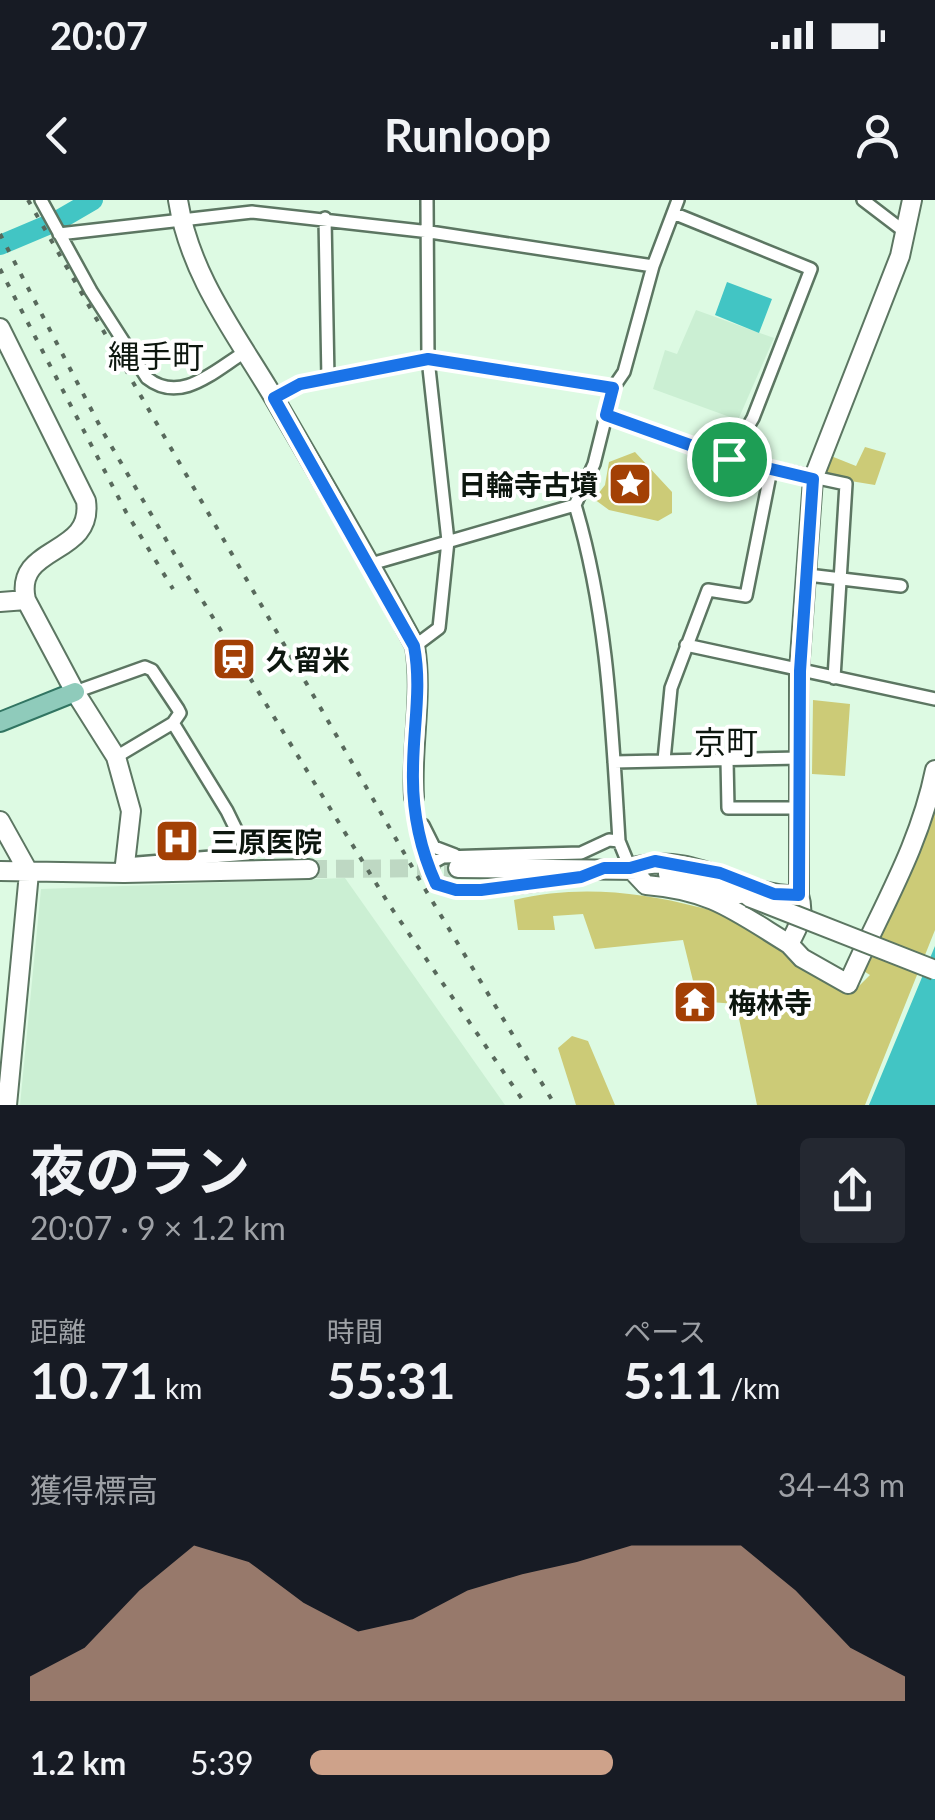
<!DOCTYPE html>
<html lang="ja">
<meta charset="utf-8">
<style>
body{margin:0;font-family:Lato,"Noto Sans JP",sans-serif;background:#242831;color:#f1f3f6;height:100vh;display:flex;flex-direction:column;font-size:38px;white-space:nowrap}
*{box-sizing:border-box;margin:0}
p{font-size:32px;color:#9ea1a6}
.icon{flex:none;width:55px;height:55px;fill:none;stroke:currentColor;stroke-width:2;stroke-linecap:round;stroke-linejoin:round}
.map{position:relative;height:905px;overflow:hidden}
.details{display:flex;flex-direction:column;background:#171b24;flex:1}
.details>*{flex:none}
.pin{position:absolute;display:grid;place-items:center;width:85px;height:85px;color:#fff;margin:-42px;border:5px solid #fff;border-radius:50%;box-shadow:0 2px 10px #0007}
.round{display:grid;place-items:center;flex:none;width:105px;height:105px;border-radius:10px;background:#242831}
.head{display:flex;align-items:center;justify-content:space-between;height:170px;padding:0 30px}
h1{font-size:55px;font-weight:700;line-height:75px}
.stats{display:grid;grid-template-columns:repeat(3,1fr);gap:15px;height:170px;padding:10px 30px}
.stats div{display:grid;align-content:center}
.stats b{font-size:50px;font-weight:700}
.stats small{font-size:28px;font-weight:400}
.stats p{font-size:28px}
.chart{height:280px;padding:20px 30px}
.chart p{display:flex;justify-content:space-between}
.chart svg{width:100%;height:180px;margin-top:10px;fill:#cea28a;opacity:.7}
ul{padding:0 30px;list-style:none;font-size:32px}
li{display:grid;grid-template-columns:160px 120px 1fr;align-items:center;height:75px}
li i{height:25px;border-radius:12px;background:#cea28a}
.status{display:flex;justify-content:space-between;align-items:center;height:70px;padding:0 50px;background:#171b24;direction:ltr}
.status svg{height:28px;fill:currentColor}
header{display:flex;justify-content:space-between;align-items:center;height:130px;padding:0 30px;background:#171b24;font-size:45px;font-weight:700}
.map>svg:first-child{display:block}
.built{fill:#cbefd3}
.green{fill:#cccb77}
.water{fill:#42c5c4}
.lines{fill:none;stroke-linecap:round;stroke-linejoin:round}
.river{stroke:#42c5c4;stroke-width:20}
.secondary-tunnel{stroke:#bed8c3;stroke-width:18;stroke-dasharray:18 9;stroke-linecap:butt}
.street-casing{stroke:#5c7662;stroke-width:16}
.secondary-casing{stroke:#5c7662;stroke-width:22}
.primary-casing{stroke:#317562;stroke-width:22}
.street{stroke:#fff;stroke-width:11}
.secondary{stroke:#fff;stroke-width:18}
.primary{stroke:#8fcbbb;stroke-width:18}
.rail{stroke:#58695c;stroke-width:4;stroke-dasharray:5 10;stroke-linecap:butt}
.secondary-bridge-casing{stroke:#5c7662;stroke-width:22;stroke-linecap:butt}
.secondary-bridge{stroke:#fff;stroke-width:18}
.route-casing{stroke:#fff;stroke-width:20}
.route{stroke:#1a73e8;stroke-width:12}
.labels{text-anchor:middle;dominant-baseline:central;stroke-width:8;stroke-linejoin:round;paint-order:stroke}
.poi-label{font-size:28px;font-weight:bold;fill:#0d170f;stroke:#fff;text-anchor:start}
.quarter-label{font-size:32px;fill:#0d170f;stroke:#fff}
</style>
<div class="status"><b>20:07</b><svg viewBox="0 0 49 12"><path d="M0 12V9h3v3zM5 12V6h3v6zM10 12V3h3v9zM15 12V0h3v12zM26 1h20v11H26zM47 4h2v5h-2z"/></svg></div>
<header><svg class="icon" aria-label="back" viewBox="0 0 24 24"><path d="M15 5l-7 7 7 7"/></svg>Runloop<svg class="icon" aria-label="person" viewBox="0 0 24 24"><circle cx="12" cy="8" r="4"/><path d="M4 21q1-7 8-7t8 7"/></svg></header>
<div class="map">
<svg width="935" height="905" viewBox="0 0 935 905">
<rect width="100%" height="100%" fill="#ddfae3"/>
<path class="built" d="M696 110 774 138 738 220 653 189 665 150 677 154Z
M345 678 505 905H20L41 689Z"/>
<path class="green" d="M865 247 886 253 875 285 820 276 831 256 856 266Z
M635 252 672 292V313L658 321 609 310 594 299 605 285 609 262Z
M813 500 850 504 845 576 812 574Z
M935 598V730L865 905H757L736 804 698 801 683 740 595 749 583 714 553 716 555 730H518L514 700C574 685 638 691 698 707 709 710 724 711 735 717 776 738 808 775 851 794L870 775 862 770Z
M572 836 588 841 615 905H576L558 848Z"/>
<path class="water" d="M727 82 772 99 759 133 715 115Z
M935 746V905H869Z"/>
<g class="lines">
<path class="river" d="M0 45 57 21 93 0"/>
<path class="secondary-tunnel" d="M309 669 458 668"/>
<defs>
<path id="street" d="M41 0 91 91 147 178C181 205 215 170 245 152
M863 0 905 32
M673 13 811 69 753 218 729 259
M325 18 328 179
M59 34 252 12 430 32 653 66
M274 198 300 184 428 159 613 188
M606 215 729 259 846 284 834 478
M371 364 575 305
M808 375 901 386
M686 445 935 499
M415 446 439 428 448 341 428 159 427 0
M75 492 145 467 152 470 178 509 180 513 173 523 116 557
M664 560 671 488 708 390 746 396 771 270
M727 560 728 608H799
M614 562 800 558
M414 597C416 618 422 674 440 686 457 698 564 682 586 675
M423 625 434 647 455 655
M125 664 248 654 227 611 173 523
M630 668 619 641C612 528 608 415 575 305L594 264 613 188 624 172 653 66 678 0
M431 672 434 662 443 657 581 653 609 640 619 641"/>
<path id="secondary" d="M178 0C190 76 236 134 274 198 322 280 370 362 415 446 423 496 411 546 414 597
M912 0 900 56 813 279 799 471V695C805 715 799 726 789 744L802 758 848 784C879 712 919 649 935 570
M0 128 86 301C94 357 13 344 26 400L75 492 116 557 131 611 124 673
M0 402 26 400
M0 621 29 673
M458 668 638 670
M0 671 124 673 309 669
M668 674 740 694
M789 744C735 711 711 690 646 685L630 668C698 649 737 697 799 695
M7 905 29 673"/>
<path id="primary" d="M0 522 75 492"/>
</defs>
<use href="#street" class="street-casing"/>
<use href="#secondary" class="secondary-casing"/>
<use href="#primary" class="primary-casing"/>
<use href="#street" class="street"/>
<use href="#secondary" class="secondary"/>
<use href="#primary" class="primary"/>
<path class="rail" d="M28 0 422 684 555 905
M0 34 103 232 185 372 390 706 526 905
M0 69 126 312 173 389"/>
<defs>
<path id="secondary-bridge" d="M749 697 935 770"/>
</defs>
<use href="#secondary-bridge" class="secondary-bridge-casing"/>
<use href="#secondary-bridge" class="secondary-bridge"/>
</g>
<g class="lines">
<defs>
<path id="route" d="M428 159 613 188 606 215 729 259 813 279 800 471 799 695 774 694 720 673 655 661 630 668H604L581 677 481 690H456L436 684C420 649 412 609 413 570 413 528 422 488 414 446L274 198 300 184Z"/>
</defs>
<use href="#route" class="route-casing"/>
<use href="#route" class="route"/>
</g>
<defs>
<symbol id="sight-square" viewBox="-11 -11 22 22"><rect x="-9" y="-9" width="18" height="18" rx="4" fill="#a34005" stroke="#fff"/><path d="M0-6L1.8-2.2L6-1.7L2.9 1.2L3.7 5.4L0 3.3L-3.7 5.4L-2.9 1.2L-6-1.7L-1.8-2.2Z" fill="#fff"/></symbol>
<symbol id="station-square" viewBox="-11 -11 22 22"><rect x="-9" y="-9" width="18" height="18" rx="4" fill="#a34005" stroke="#fff"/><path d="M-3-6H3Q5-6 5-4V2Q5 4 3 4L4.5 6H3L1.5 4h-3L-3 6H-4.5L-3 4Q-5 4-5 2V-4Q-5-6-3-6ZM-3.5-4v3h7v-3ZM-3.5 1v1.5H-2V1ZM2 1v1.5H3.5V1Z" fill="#fff"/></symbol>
<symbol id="hospital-square" viewBox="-11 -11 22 22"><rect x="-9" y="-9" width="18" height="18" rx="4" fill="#a34005" stroke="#fff"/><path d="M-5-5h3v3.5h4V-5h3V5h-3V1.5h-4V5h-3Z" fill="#fff"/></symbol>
<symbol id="temple-square" viewBox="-11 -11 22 22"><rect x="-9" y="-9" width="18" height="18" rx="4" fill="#a34005" stroke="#fff"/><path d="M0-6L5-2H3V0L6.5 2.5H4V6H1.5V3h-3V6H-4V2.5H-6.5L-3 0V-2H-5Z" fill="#fff"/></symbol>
</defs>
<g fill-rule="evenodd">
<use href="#sight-square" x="605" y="259" width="50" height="50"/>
<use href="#station-square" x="209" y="434" width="50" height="50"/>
<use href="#hospital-square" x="152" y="616" width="50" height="50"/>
<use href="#temple-square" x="670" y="777" width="50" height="50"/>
</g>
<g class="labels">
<g class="poi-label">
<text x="598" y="284" text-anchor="end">日輪寺古墳</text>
<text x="266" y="459">久留米</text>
<text x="210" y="641">三原医院</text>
<text x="728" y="802">梅林寺</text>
</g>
<g class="quarter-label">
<text x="156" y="155">縄手町</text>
<text x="726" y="541">京町</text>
</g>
</g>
</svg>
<div class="pin" style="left:729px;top:259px;background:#1e9e55"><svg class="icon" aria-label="arrive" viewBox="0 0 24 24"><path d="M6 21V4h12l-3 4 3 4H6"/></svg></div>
</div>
<section class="details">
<div class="head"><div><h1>夜のラン</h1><p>20:07 · 9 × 1.2 km</p></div><a class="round"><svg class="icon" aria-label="share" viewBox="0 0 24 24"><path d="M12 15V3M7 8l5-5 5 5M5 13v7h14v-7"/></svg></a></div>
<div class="stats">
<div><p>距離</p><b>10.71<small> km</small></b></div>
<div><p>時間</p><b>55:31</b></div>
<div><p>ペース</p><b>5:11<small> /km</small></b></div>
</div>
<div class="chart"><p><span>獲得標高</span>34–43 m</p>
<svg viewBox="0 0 160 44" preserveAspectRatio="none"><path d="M0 44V38L10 31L20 17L30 6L40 10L50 20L60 27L70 24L80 17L90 13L100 10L110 6L120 6L130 6L140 17L150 31L160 38V44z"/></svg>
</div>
<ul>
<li><b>1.2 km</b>5:39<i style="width:51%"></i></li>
</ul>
</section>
